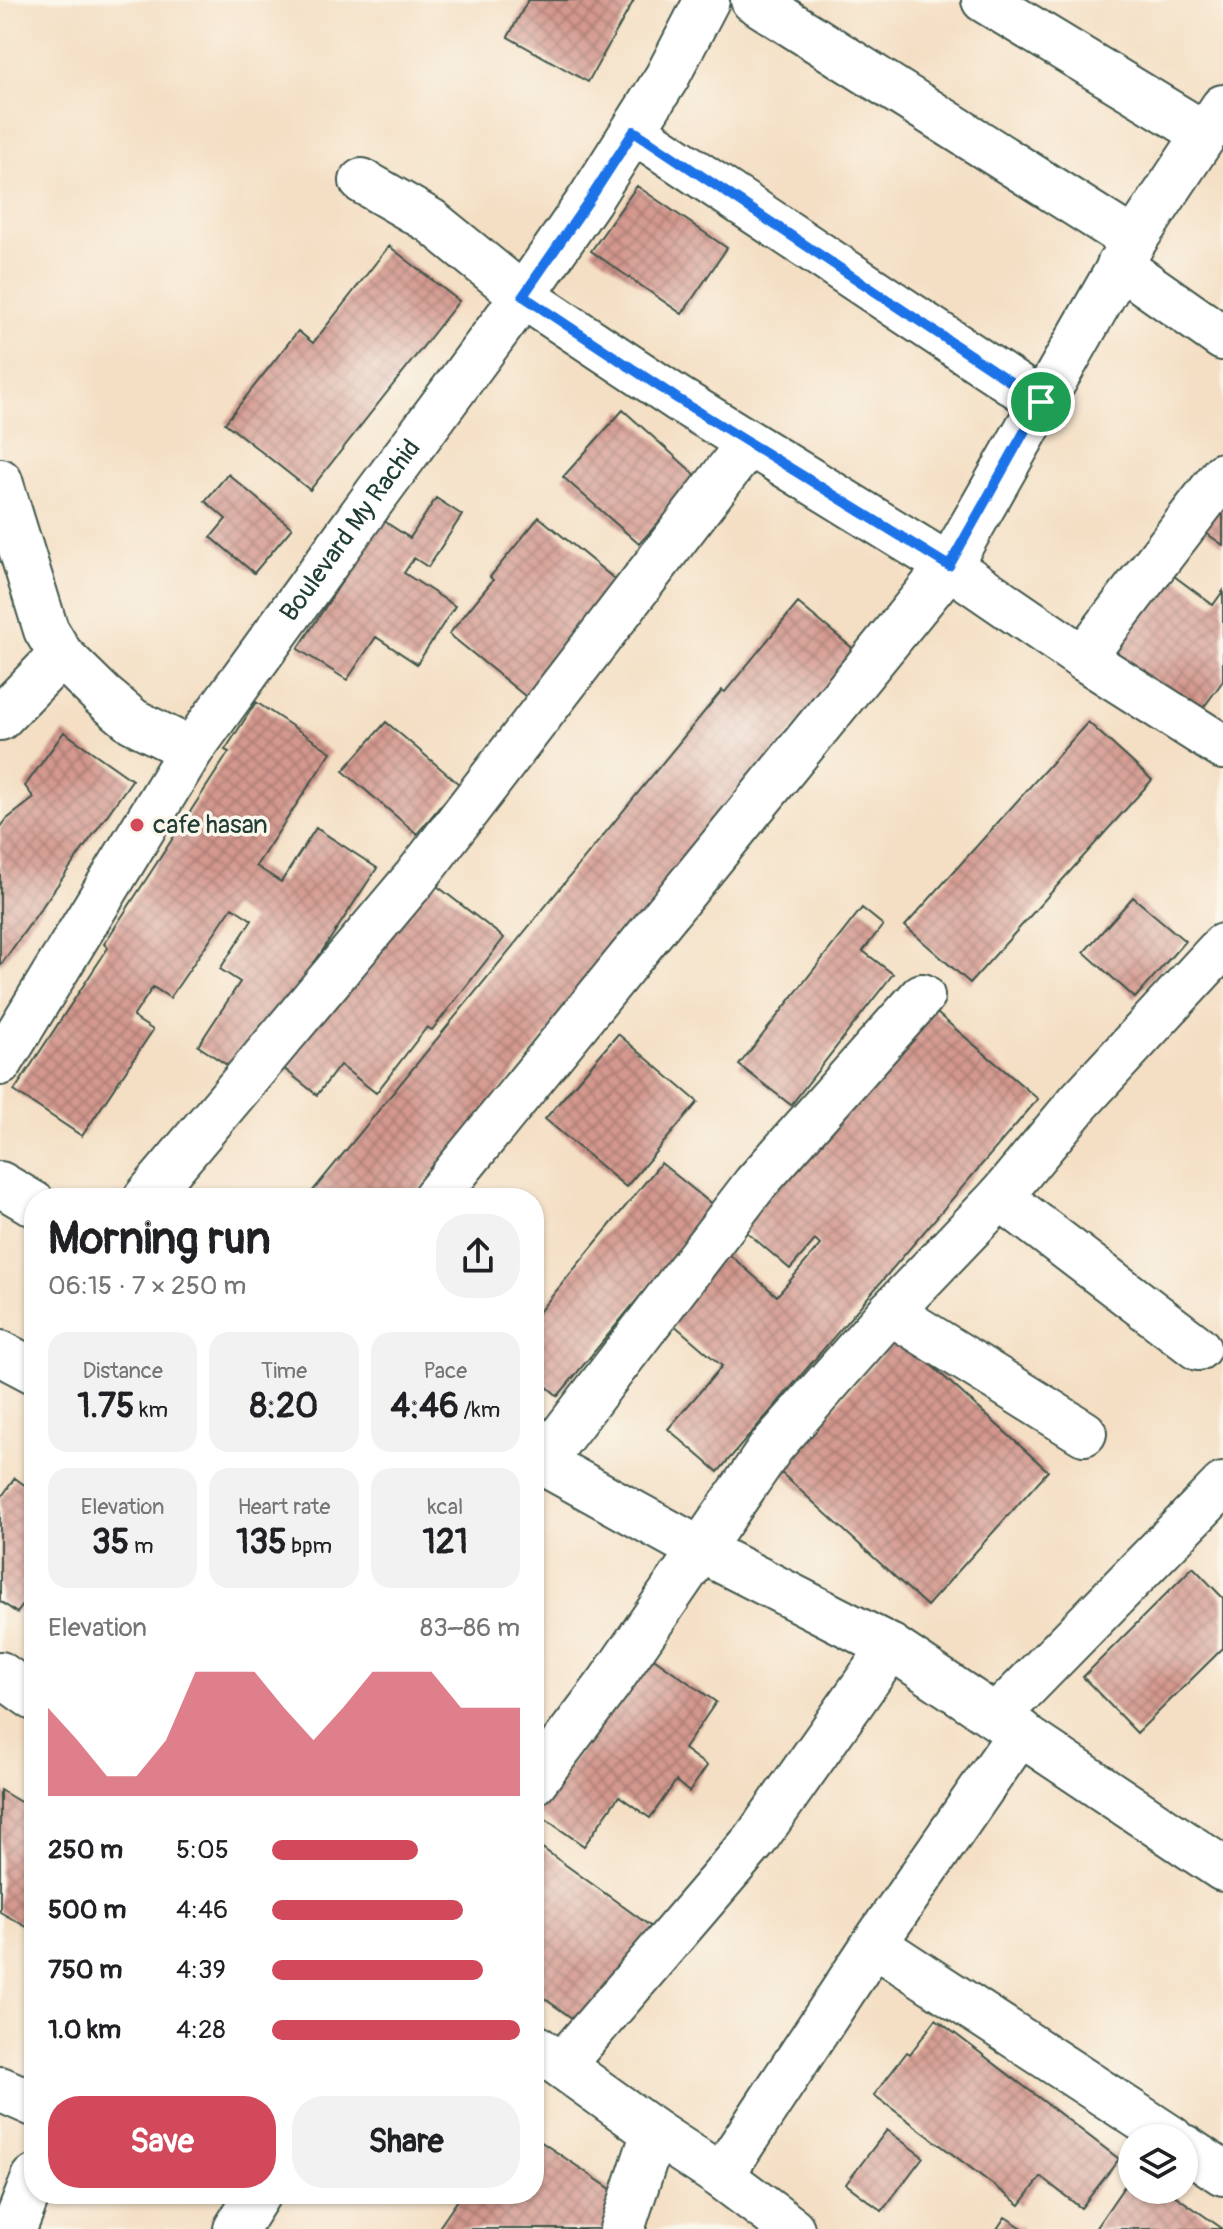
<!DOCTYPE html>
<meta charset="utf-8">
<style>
body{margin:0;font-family:Pangolin,sans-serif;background:#f2f2f2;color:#202124;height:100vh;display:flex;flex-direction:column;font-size:30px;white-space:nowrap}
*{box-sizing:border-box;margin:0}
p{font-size:26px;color:#757577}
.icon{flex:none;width:44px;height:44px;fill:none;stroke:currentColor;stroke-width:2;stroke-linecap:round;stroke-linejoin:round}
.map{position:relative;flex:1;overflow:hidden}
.details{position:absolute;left:24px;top:1188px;width:520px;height:1016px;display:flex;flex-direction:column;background:#fff;border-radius:32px;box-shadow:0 2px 6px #0004}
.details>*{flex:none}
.buttons{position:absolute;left:1118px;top:2124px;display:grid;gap:16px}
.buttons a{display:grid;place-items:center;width:80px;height:80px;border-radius:50%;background:#fff;box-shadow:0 2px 6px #0004;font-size:40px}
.pin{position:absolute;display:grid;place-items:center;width:68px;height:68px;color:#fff;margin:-34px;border:4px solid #fff;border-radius:50%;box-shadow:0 2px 8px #0007}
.round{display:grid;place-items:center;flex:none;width:84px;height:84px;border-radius:32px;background:#f2f2f2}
.head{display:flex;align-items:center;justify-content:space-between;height:136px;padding:0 24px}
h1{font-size:44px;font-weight:700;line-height:60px}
.metrics{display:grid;grid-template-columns:repeat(3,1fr);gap:12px;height:136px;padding:8px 24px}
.metrics div{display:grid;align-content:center;border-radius:20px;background:#f2f2f2;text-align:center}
.metrics b{font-size:34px;font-weight:700}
.metrics small{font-size:22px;font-weight:400}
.metrics p{font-size:22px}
.chart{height:224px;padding:16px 24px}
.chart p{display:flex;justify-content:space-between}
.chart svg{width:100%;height:144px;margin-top:8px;fill:#d1495b;opacity:.7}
.primary-button{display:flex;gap:16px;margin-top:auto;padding:16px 24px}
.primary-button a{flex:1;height:92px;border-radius:32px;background:#d1495b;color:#fff;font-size:32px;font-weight:700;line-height:92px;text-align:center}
.primary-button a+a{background:#f2f2f2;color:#202124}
ul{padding:0 24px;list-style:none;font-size:26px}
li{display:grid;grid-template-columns:128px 96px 1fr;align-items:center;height:60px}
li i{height:20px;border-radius:10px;background:#d1495b}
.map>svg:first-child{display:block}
.building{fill:url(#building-cross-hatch)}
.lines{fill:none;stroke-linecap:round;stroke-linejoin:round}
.minor-casing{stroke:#3f554a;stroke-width:48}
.major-casing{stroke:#3f554a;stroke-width:48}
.minor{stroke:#fff;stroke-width:44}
.major{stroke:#fff;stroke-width:44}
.route-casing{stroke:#fff;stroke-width:16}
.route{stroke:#1a73e8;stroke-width:10}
.poi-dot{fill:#d1495b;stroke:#fbf7ec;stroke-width:3}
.labels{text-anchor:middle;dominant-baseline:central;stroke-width:7;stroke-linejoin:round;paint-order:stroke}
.street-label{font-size:26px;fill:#1f3d34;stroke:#fbf7ec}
.poi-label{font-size:26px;fill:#1f3d34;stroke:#fbf7ec;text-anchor:start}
</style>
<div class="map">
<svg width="1223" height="2229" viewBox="0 0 1223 2229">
<defs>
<pattern id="building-cross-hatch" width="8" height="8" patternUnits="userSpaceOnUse" patternTransform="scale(2)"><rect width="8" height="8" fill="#d4988e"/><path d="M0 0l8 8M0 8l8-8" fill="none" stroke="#ab7d75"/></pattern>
</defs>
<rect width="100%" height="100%" fill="#fbf7ec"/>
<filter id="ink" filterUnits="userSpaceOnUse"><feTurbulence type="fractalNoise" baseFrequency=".0125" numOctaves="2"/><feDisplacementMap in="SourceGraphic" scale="16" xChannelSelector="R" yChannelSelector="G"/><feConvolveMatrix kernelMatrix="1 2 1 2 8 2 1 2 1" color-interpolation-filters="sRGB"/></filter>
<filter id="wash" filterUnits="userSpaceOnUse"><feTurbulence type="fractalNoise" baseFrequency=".006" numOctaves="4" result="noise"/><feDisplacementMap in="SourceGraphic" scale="32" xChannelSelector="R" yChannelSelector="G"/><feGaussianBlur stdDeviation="1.8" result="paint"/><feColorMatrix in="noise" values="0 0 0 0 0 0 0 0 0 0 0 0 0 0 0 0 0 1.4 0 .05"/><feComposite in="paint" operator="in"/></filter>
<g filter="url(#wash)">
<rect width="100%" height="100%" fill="#f4dfc4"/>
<g id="blocks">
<path class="building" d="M528 0H634L588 82 508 37Z
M637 186 727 248 682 314 591 251Z
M389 246 459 301 310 490 225 423 298 331 313 343Z
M623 410 699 478 639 544 563 477Z
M228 474 292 528 254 573 211 537 226 519 205 501Z
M1223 488V545L1196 526Z
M436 498 462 515 428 567 414 558 404 573 455 606 417 664 376 637 347 680 298 649 382 520 410 538Z
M539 517 623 586 530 700 449 634 493 580 490 577Z
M1162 567 1213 605 1223 591V681L1195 719 1101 648Z
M798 603 857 652 413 1198H307L722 690 725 692Z
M256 702 331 752 256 866 281 882 316 828 377 868 241 1074 198 1046 240 982 220 969 252 920 232 907 170 998 153 987 133 1017 153 1030 82 1136 14 1091 108 948 104 944 229 752 225 750Z
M386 722 459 784 417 834 343 771Z
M1088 722 1152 780 970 983 905 926Z
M64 732 132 780 0 966V828L7 819 34 798 25 786Z
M428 879 504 938 432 1030 427 1027 376 1093 340 1065 317 1095 282 1067Z
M1133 897 1185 941 1135 998 1084 952Z
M862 908 883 925 863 951 893 974 791 1105 739 1065Z
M925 1003 1038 1099 718 1472 668 1429 722 1366 666 1318 724 1250 777 1296 820 1245 815 1240 790 1269 736 1223Z
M618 1034 698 1102 626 1187 545 1119Z
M661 1163 714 1206 558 1396 534 1376V1318Z
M899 1336 1048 1471 927 1606 778 1470Z
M15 1478 34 1492V1590L17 1613 0 1601V1499Z
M1193 1567 1223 1598V1648L1137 1733 1083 1677Z
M648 1654 716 1702 684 1749 707 1766 689 1792 676 1781 650 1818 619 1796 584 1846 537 1813Z
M0 1790 34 1810V1931L0 1912Z
M534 1842 657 1931 586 2028 534 1991Z
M936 2019 1119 2159 1081 2208 1041 2177 1020 2205 874 2095 907 2052 910 2054Z
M887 2130 923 2157 882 2211 846 2184Z
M534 2137 624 2198 602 2229H438L462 2194H534Z
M1132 2175V2190H1167L1223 2229H1095Z
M1005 2217 1024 2229H997Z"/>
</g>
</g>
<g filter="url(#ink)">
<use href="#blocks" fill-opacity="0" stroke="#3f554a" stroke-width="2"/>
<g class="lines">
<defs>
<g id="minor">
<path d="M753 0 1134 241"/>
<path d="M984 0 1205 134"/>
<path d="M634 131 1041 402"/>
<path d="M362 181 431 221 523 296 678 399 949 566 1083 658 1223 747"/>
<path d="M1119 265 1223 338"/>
<path d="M0 481 46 630 61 655 103 696 133 721 191 750"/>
<path d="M1083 658 1223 475"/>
<path d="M0 718 61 655"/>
<path id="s1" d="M0 1063 191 750 378 492 523 296 590 199 667 77 707 0"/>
<path d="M0 1184 34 1204"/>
<path d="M1000 1197 1198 1348"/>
<path d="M146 1198 415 878 749 443"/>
<path d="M435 1198 949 566 1134 241 1223 107"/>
<path d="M890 1312 1084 1433"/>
<path d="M0 1353 34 1371"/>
<path d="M534 1458 699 1549 891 1647 1223 1869"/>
<path d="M542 1462 755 1184 922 996"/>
<path d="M997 1716 1223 1485"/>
<path d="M534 1782 609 1683 772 1446 890 1312 1000 1197 1079 1102 1223 946"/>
<path d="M874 1944 1171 2138"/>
<path d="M562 2065 755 1840 891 1647"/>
<path d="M0 2089 34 2104"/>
<path d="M1184 2147 1223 2173"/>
<path d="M721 2176 874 1944 1021 1732"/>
<path d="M14 2229 34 2178"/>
<path d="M236 2229 258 2194"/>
<path d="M622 2229 654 2132"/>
</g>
<path id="major" d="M0 1674 34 1698
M534 2046 654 2132 721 2176 792 2229"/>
</defs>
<use href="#minor" class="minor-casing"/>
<use href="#major" class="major-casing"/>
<use href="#minor" class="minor"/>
<use href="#major" class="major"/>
</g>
</g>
<g class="lines" filter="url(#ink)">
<defs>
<path id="route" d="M634 131 1041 402 949 566 678 399 523 296 590 199Z"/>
</defs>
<use href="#route" class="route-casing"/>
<use href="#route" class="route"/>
</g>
<circle class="poi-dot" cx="137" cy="825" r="8"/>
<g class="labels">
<g class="street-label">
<text stroke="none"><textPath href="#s1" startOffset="638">Boulevard My Rachid</textPath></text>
</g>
<g class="poi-label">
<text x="153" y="825">cafe hasan</text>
</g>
</g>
</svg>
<div class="buttons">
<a><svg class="icon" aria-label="layers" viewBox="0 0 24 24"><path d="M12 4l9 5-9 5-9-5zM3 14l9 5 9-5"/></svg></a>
</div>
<div class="pin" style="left:1041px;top:402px;background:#1e9e55"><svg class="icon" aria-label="arrive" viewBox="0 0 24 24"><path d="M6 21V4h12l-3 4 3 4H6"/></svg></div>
<section class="details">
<div class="head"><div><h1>Morning run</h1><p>06:15 · 7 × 250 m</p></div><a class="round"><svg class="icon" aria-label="share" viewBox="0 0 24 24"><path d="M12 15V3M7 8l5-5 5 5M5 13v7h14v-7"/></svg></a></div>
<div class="metrics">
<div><p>Distance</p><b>1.75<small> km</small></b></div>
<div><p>Time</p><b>8:20</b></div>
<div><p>Pace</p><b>4:46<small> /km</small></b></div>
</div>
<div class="metrics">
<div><p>Elevation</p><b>35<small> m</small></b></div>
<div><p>Heart rate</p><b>135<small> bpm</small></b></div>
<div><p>kcal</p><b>121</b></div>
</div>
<div class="chart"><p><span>Elevation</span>83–86 m</p>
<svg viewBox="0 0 160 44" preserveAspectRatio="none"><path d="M0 44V17L10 27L20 38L30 38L40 27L50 6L60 6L70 6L80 17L90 27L100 17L110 6L120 6L130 6L140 17L150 17L160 17V44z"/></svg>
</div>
<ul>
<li><b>250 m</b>5:05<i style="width:59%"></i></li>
<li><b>500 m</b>4:46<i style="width:77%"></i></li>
<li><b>750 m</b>4:39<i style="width:85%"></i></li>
<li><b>1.0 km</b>4:28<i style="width:100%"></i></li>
</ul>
<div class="primary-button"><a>Save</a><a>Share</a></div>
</section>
</div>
